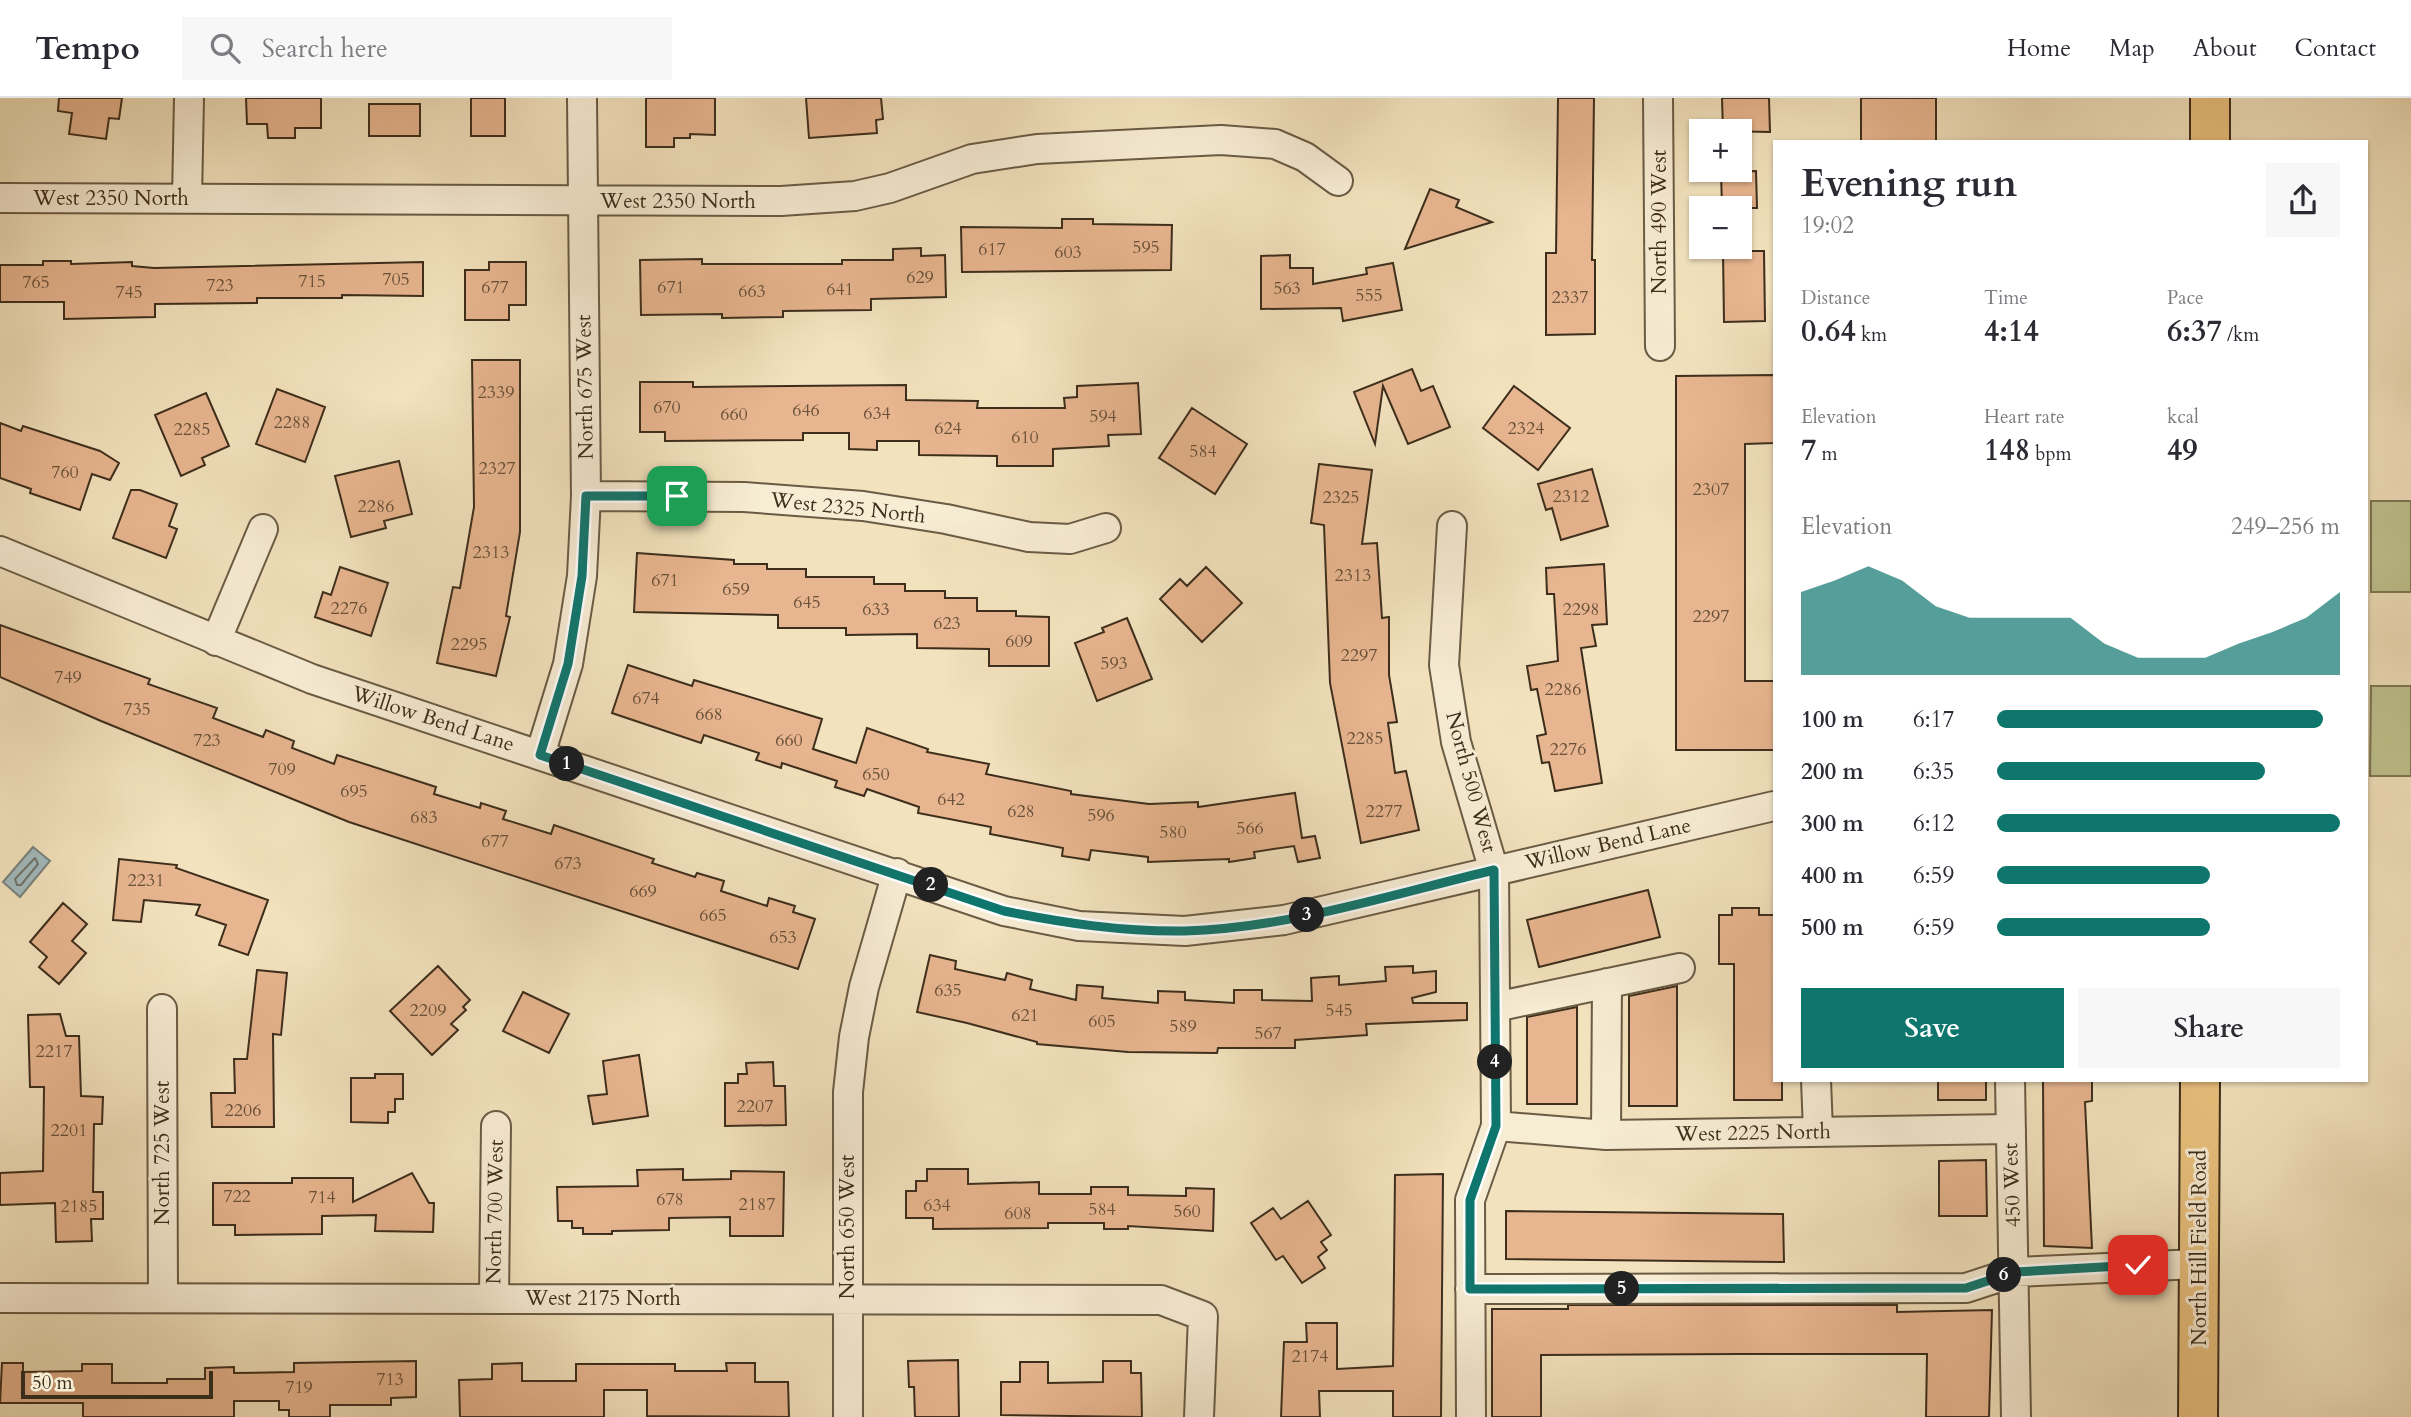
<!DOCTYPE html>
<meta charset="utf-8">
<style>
body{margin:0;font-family:Cardo,serif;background:#f7f7f7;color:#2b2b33;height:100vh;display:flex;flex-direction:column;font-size:26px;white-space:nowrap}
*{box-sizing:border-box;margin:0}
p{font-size:23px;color:#7c7c81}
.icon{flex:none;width:38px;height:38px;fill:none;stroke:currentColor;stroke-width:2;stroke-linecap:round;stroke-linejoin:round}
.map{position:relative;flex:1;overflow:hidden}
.sheet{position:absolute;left:1773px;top:42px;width:595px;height:942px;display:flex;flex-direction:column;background:#fff;border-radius:0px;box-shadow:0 2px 5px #0004}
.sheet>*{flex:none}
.fabs{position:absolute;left:1689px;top:21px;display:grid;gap:14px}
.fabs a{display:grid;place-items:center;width:63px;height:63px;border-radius:0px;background:#fff;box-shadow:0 2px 5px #0004;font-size:35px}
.scale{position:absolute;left:21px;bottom:18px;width:192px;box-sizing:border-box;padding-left:7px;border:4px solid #3d2e1c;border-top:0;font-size:19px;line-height:24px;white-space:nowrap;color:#3d2e1c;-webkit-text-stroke:5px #f7ecd4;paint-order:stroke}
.pin{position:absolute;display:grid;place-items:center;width:60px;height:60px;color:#fff;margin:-30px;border-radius:14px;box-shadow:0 4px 10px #0006}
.km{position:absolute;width:35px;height:35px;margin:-18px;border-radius:50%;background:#222;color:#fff;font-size:19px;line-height:35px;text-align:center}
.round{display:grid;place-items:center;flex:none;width:74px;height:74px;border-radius:0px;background:#f7f7f7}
.headline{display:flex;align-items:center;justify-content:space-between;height:119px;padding:0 28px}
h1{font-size:38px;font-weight:600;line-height:52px}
.metrics{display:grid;grid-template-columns:repeat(3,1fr);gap:10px;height:119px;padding:7px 28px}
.metrics div{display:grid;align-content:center}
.metrics b{font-size:30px;font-weight:600}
.metrics small{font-size:19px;font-weight:400}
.metrics p{font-size:19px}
.chart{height:196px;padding:14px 28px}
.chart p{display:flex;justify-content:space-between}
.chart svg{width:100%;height:126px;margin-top:7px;fill:#0f766e;opacity:.7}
.cta{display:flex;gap:14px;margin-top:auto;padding:14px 28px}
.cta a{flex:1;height:80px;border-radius:0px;background:#0f766e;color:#fff;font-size:28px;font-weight:600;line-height:80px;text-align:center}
.cta a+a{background:#f7f7f7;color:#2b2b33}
ul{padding:0 28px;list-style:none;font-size:23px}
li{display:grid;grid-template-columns:112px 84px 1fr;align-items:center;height:52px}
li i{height:18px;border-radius:9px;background:#0f766e}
header{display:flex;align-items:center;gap:42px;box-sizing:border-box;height:98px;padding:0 35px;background:#fff;border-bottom:2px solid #e1e1e2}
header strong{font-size:33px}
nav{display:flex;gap:38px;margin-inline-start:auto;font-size:24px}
.search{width:490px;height:63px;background:#f7f7f7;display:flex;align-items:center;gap:18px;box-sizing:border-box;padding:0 24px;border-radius:0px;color:#7c7c81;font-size:26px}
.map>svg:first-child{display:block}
.green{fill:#bec28e;stroke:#7e7855;stroke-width:2}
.water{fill:#a2babd;stroke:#7a827d;stroke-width:2}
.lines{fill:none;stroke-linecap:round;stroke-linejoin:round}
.shore{stroke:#70746c;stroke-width:2}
.building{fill:#e7b58f;stroke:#3d2e1c;stroke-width:2}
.minor-casing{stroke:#6a5b44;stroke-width:32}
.primary-casing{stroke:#3d2e1c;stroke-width:42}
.minor{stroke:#f7ecd4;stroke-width:28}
.primary{stroke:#e9c17e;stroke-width:38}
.route-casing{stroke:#fff;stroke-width:14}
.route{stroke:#0f766e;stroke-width:9}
.labels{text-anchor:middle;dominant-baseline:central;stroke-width:6;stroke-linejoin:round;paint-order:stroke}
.number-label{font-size:18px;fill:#685039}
.street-label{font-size:21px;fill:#3d2e1c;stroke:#f7ecd4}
</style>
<header>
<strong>Tempo</strong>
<div class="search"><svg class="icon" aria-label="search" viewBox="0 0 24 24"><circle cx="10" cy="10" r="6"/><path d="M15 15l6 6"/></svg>Search here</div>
<nav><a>Home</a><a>Map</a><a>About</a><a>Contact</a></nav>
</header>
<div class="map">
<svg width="2411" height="1319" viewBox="0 0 2411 1319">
<rect width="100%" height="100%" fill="#f2e2bd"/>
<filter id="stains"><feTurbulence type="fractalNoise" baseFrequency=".00286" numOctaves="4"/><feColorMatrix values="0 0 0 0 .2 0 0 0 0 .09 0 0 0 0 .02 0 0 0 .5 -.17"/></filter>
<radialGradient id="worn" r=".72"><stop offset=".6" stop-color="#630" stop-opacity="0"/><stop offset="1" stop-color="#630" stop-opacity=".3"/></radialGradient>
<path class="green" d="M2371 403H2411V494H2371Z
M2371 588H2411V678H2370Z"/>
<path class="water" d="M33 749 50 763 20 799 3 784Z"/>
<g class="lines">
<path class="shore" d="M35 760 38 766 21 787H17L15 781Z"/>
</g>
<path class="building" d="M59 0H122L119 21 109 20 106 41 69 36 72 15 58 13Z
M246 0H321V30H295V40H268L267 26H247Z
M471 0H505V38H471Z
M646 0H715V37L690 36V40H674V49H646Z
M806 0H881L883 21 876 22 877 35 809 40Z
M1558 0H1594L1592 162H1595V236L1546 237V155H1556Z
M1722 0H1769L1770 34 1723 33Z
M1861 0H1936V44H1861Z
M369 6H420V38H369Z
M1756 73 1757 110H1722L1721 74Z
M1430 91 1459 102 1456 109 1492 124 1405 151Z
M1062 121H1093V126L1172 127 1171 172 962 174 961 129 1062 130Z
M921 150V158L945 157 946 199 871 201V212L783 213V219L722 220V216L641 217 640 162 702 161V166H842V162H893V151Z
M1723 153H1764L1765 223 1724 224Z
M1290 157V170H1313V186L1367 176 1366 170 1393 165 1402 212 1343 223 1341 210 1261 211V158Z
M43 163H71V166L132 164V168L154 170 423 164V198L342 197V200H257V205L155 206V219L64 221V204H0V167H43Z
M489 164H526V207H509V222H465V172H489Z
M472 262H520V434L506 518 510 519 496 578 437 565 453 489 460 490 474 409Z
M1412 271 1421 293 1433 288 1450 329 1408 346 1383 288 1375 346 1354 294Z
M1774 277V345L1745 346V583H1774V652H1676V278Z
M640 284H693V289L906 287V302L978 303 977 310H1065L1064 300 1077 299V288L1138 285 1141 336 1108 337 1109 348 1053 351V368H997V358L919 357V343H877V352L849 351V335H803V342L665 343V334H640Z
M1514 288 1570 330 1538 372 1483 330Z
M277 291 325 309 305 364 256 346Z
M206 295 229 348 202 360 205 367 181 378 155 317Z
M1192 310 1247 346 1215 396 1159 360Z
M0 325 21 333 23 328 100 353 119 365 110 382 92 376 80 412 30 395 31 391 0 380Z
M399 363 412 416 384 423 386 430 351 439 335 378Z
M1319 366 1372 372 1362 446 1377 445 1382 520 1389 519V577L1397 624 1388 625 1395 675 1406 673 1419 732 1361 745 1330 585 1324 427 1311 425Z
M1592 371 1608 428 1561 442 1552 410 1546 412 1538 386Z
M131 392H140L177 406 169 428 177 431 166 460 113 440Z
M637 455 734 462V466H767V471H806V479H874V486H905V493H945V500H977V513H1016V518L1049 519V568H989V551L917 550V536L846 537V530H778V517L634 514Z
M1604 466 1607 526 1592 527 1596 548 1581 550 1602 685 1555 693 1549 664 1542 665 1537 638 1546 636 1537 591 1531 592 1527 568 1558 563 1554 496H1547L1546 470Z
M340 469 388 485 371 538 315 519 323 494 331 497Z
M1206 469 1242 505 1202 544 1160 501 1180 481 1187 488Z
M1127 520 1152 581 1097 603 1075 545 1104 534 1102 530Z
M0 527 150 581 148 586 217 610 213 620 263 639 266 632 294 643 292 650 334 666 337 657 436 689 434 696 480 710 481 705 506 713 503 721 551 736 554 727 654 761 652 765 695 779 697 775 724 783 721 793 767 808 769 800 795 808 793 814 815 821 798 871 349 724 101 623 0 579Z
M628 567 692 588 694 582 822 621 813 651 856 665 867 630 928 651 927 654 989 666 986 676 1071 693V696L1149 706 1198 704V709L1295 695 1302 740 1315 738 1320 760 1298 764 1294 748 1254 754 1255 760 1229 764V761L1148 764V759L1091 752 1089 762 1062 758 1063 750 990 736 991 729 918 715 919 709 867 691 864 698 835 689 837 683 782 665 781 670 756 662 759 655 704 637 701 645 612 615Z
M119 761 177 767 176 770 268 802 248 857 219 847 226 827 196 817 200 807 144 802 141 824 113 822Z
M1648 792 1660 839 1539 869 1527 822Z
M63 805 87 826 72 843 86 855 59 886 39 869 47 859 30 844Z
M1732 810H1759V817H1774V982H1782V1002H1734V866H1719V817H1732Z
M930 857 956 863 955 871 1005 882 1007 875 1032 882 1030 891 1076 902 1077 887 1103 889 1102 900 1158 905V893L1185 894V902L1234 905V892H1262V902L1312 903 1311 880 1339 878V887L1386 883 1385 869 1413 868V875L1436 873V894L1412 900 1413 905H1467V922L1366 926 1367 937 1295 942V950H1218L1217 955 1128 954 1037 946V944L967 925 917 914Z
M438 868 470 902 463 909 466 912 451 926 458 932 432 957 390 913Z
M257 872 287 875 281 937 273 936 274 1029H212L211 995H235L234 961H247Z
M1677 888V1008H1629V898Z
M523 894 569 916 549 955 503 933Z
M1577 909V1006H1527V919Z
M60 916 66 938H79L81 998 103 999 102 1026H94L93 1094H103V1121H91L92 1143 56 1144 55 1105 0 1107V1075L43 1073 44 989H30L28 917Z
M639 957 648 1018 593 1026 588 998 607 996 603 963Z
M773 964 774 988H785L786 1027 725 1028V985H738V976H747L746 965Z
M375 976H403V1001H395V1014H388V1025L351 1024V980H375Z
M1938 982H1986V1002H1938Z
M2043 982H2092V1003L2085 1004 2092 1150 2044 1148Z
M1986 1062 1987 1118H1939V1063Z
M683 1071V1082L731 1081V1073L784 1074 783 1138H730V1119L669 1120V1132L612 1133V1136H583V1130H572V1123H558L557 1089 638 1088 637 1072Z
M927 1071H968V1086L1039 1084V1096H1091V1089H1128V1097L1186 1098V1090L1214 1091 1213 1133 1128 1128V1131H1104V1125H1048V1130L933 1131V1120H906V1093H916V1083H927Z
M412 1075 429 1105H434L433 1134 375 1133 376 1117 322 1118V1136L235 1137V1127H213V1085H292V1080H353V1104Z
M1443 1076 1441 1319H1393V1293H1319L1320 1319H1281L1284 1244H1307L1306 1225H1337V1271L1393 1268 1395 1077Z
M1308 1103 1331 1137 1321 1144 1327 1152 1318 1159 1325 1170 1302 1185 1283 1158 1276 1162 1251 1125 1273 1110 1281 1121Z
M1506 1113 1783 1116 1784 1164 1506 1161Z
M1568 1207H1897V1214L1992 1212 1989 1319H1926L1927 1256H1739L1541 1257V1319H1492V1211H1568Z
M958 1262 959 1319H915L914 1289H909L908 1263Z
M416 1263V1299L391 1300V1307H330V1319H289V1312H279V1303H234V1319H83V1305H0L2 1265H23V1274L82 1273V1266H112V1285H167V1281H205V1270L234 1269V1275L294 1274V1265Z
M1103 1263H1131V1275H1141L1142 1319 1001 1317V1284H1020V1264H1048V1285L1103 1284Z
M522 1265V1283H576V1266H675V1273H727L726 1265H755V1284H788L789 1319 647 1318V1292H604V1319H460L459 1282 492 1281V1266Z"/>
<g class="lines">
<defs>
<path id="minor" d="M1658 0 1660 248
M0 100 781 103 855 98 890 90 972 61 1037 51 1221 42 1275 46 1305 59 1338 83
M187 100 189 0
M586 398 744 399 863 408 946 421 1029 439 1070 441 1106 430
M1452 428 1444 567 1456 644 1494 773 1496 1028 1470 1102 1471 1319
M0 453 312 581 1004 813 1079 828 1185 833 1284 822 1774 708
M216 543 263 431
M540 657 568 566 582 478 586 398 582 0
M1495 909 1680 870
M162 911 163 1200
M1816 982 1818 1033
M2010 982 2016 1319
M1496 1028 1606 1037 2011 1031
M1606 1037 1607 885
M1470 1191 1966 1190 2015 1174 2198 1166
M0 1200 1161 1202 1203 1218 1199 1319
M494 1200 496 1028
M848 1319V994L854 939 864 889 897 775"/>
<path id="primary" d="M2210 0V44
M2198 1319 2200 982"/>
</defs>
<use href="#minor" class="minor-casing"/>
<use href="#primary" class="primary-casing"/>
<use href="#minor" class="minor"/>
<use href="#primary" class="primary"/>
</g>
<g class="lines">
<defs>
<path id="route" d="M677 398H586L582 478 568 566 540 657 1004 813C1064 825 1123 834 1185 833 1289 830 1393 796 1494 772L1496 1028 1470 1102V1191L1966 1190 2015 1174 2138 1167"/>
</defs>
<use href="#route" class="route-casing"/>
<use href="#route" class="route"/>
</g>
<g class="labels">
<g class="number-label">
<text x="1146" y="149">595</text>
<text x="992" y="151">617</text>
<text x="1068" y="154">603</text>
<text x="920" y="179">629</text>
<text x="396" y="181">705</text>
<text x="312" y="183">715</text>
<text x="36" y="184">765</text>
<text x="220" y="187">723</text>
<text x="495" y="189">677</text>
<text x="671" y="189">671</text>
<text x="1287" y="190">563</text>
<text x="840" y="191">641</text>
<text x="752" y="193">663</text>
<text x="129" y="194">745</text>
<text x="1369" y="197">555</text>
<text x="1570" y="199">2337</text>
<text x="496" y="294">2339</text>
<text x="667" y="309">670</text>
<text x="806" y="312">646</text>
<text x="877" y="315">634</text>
<text x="734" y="316">660</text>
<text x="1103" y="318">594</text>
<text x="292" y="324">2288</text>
<text x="948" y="330">624</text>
<text x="1526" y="330">2324</text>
<text x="192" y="331">2285</text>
<text x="1025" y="339">610</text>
<text x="1203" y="353">584</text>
<text x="497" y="370">2327</text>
<text x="65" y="374">760</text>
<text x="1711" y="391">2307</text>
<text x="1571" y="398">2312</text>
<text x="1341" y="399">2325</text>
<text x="376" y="408">2286</text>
<text x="491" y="454">2313</text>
<text x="1353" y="477">2313</text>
<text x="665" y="482">671</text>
<text x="736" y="491">659</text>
<text x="807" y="504">645</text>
<text x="349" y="510">2276</text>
<text x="876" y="511">633</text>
<text x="1581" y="511">2298</text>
<text x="1711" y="518">2297</text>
<text x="947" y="525">623</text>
<text x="1019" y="543">609</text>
<text x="469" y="546">2295</text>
<text x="1359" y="557">2297</text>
<text x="1114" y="565">593</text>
<text x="68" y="579">749</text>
<text x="1563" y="591">2286</text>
<text x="646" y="600">674</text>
<text x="137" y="611">735</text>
<text x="709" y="616">668</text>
<text x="1365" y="640">2285</text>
<text x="207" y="642">723</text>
<text x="789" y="642">660</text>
<text x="1568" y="651">2276</text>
<text x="282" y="671">709</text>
<text x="876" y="676">650</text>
<text x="354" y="693">695</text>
<text x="951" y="701">642</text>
<text x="1021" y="713">628</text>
<text x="1384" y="713">2277</text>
<text x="1101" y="717">596</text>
<text x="424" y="719">683</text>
<text x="1250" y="730">566</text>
<text x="1173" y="734">580</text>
<text x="495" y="743">677</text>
<text x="568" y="765">673</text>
<text x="146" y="782">2231</text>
<text x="643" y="793">669</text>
<text x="713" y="817">665</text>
<text x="783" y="839">653</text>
<text x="948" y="892">635</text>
<text x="428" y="912">2209</text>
<text x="1339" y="912">545</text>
<text x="1025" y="917">621</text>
<text x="1102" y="923">605</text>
<text x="1183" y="928">589</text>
<text x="1268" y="935">567</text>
<text x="54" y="953">2217</text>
<text x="755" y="1008">2207</text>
<text x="243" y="1012">2206</text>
<text x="69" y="1032">2201</text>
<text x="237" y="1098">722</text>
<text x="322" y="1099">714</text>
<text x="670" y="1101">678</text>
<text x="757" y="1106">2187</text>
<text x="937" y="1107">634</text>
<text x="79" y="1108">2185</text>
<text x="1102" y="1111">584</text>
<text x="1187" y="1113">560</text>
<text x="1018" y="1115">608</text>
<text x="1310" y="1258">2174</text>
<text x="390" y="1281">713</text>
<text x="299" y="1289">719</text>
</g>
<g class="street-label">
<text x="111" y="100">West 2350 North</text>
<text x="678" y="103">West 2350 North</text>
<text transform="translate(1659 124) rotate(-90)">North 490 West</text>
<text transform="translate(585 289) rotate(-91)">North 675 West</text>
<text transform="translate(848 410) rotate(6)">West 2325 North</text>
<text transform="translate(433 621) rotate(18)">Willow Bend Lane</text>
<text transform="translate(1471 684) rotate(75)">North 500 West</text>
<text transform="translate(1608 746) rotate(-13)">Willow Bend Lane</text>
<text transform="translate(1753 1035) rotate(-1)">West 2225 North</text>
<text transform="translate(162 1055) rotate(-90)">North 725 West</text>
<text transform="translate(2012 1087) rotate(-92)">450 West</text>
<text transform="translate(495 1114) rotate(-89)">North 700 West</text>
<text transform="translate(847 1129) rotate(-90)">North 650 West</text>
<text transform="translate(2199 1150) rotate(-90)">North Hill Field Road</text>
<text x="603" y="1200">West 2175 North</text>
</g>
</g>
<rect width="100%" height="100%" filter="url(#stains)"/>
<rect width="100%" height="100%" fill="url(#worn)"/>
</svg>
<div class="fabs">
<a>+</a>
<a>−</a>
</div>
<div class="scale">50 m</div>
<div class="pin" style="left:677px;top:398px;background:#1e9e55"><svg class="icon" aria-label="arrive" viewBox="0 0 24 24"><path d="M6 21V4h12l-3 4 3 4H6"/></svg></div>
<div class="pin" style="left:2138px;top:1167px;background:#d93025"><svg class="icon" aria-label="check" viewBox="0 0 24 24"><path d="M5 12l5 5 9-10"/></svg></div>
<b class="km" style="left:567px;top:666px">1</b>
<b class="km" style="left:931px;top:787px">2</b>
<b class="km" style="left:1307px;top:817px">3</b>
<b class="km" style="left:1495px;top:964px">4</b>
<b class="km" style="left:1622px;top:1191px">5</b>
<b class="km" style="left:2004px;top:1177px">6</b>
<section class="sheet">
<div class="headline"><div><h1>Evening run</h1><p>19:02</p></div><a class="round"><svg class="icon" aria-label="share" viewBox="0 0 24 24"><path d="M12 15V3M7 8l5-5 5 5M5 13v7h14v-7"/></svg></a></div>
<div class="metrics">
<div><p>Distance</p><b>0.64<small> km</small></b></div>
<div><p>Time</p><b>4:14</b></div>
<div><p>Pace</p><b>6:37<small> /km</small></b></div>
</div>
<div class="metrics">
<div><p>Elevation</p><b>7<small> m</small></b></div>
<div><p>Heart rate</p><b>148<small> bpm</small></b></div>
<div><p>kcal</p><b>49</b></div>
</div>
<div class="chart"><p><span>Elevation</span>249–256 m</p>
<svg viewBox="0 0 160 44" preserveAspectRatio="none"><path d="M0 44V15L10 11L20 6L30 11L40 20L50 24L60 24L70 24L80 24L90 33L100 38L110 38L120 38L130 33L140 29L150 24L160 15V44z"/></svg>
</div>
<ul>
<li><b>100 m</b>6:17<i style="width:95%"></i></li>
<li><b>200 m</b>6:35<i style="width:78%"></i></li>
<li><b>300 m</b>6:12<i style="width:100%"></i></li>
<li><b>400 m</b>6:59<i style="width:62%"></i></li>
<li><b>500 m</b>6:59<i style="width:62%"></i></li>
</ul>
<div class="cta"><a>Save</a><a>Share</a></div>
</section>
</div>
